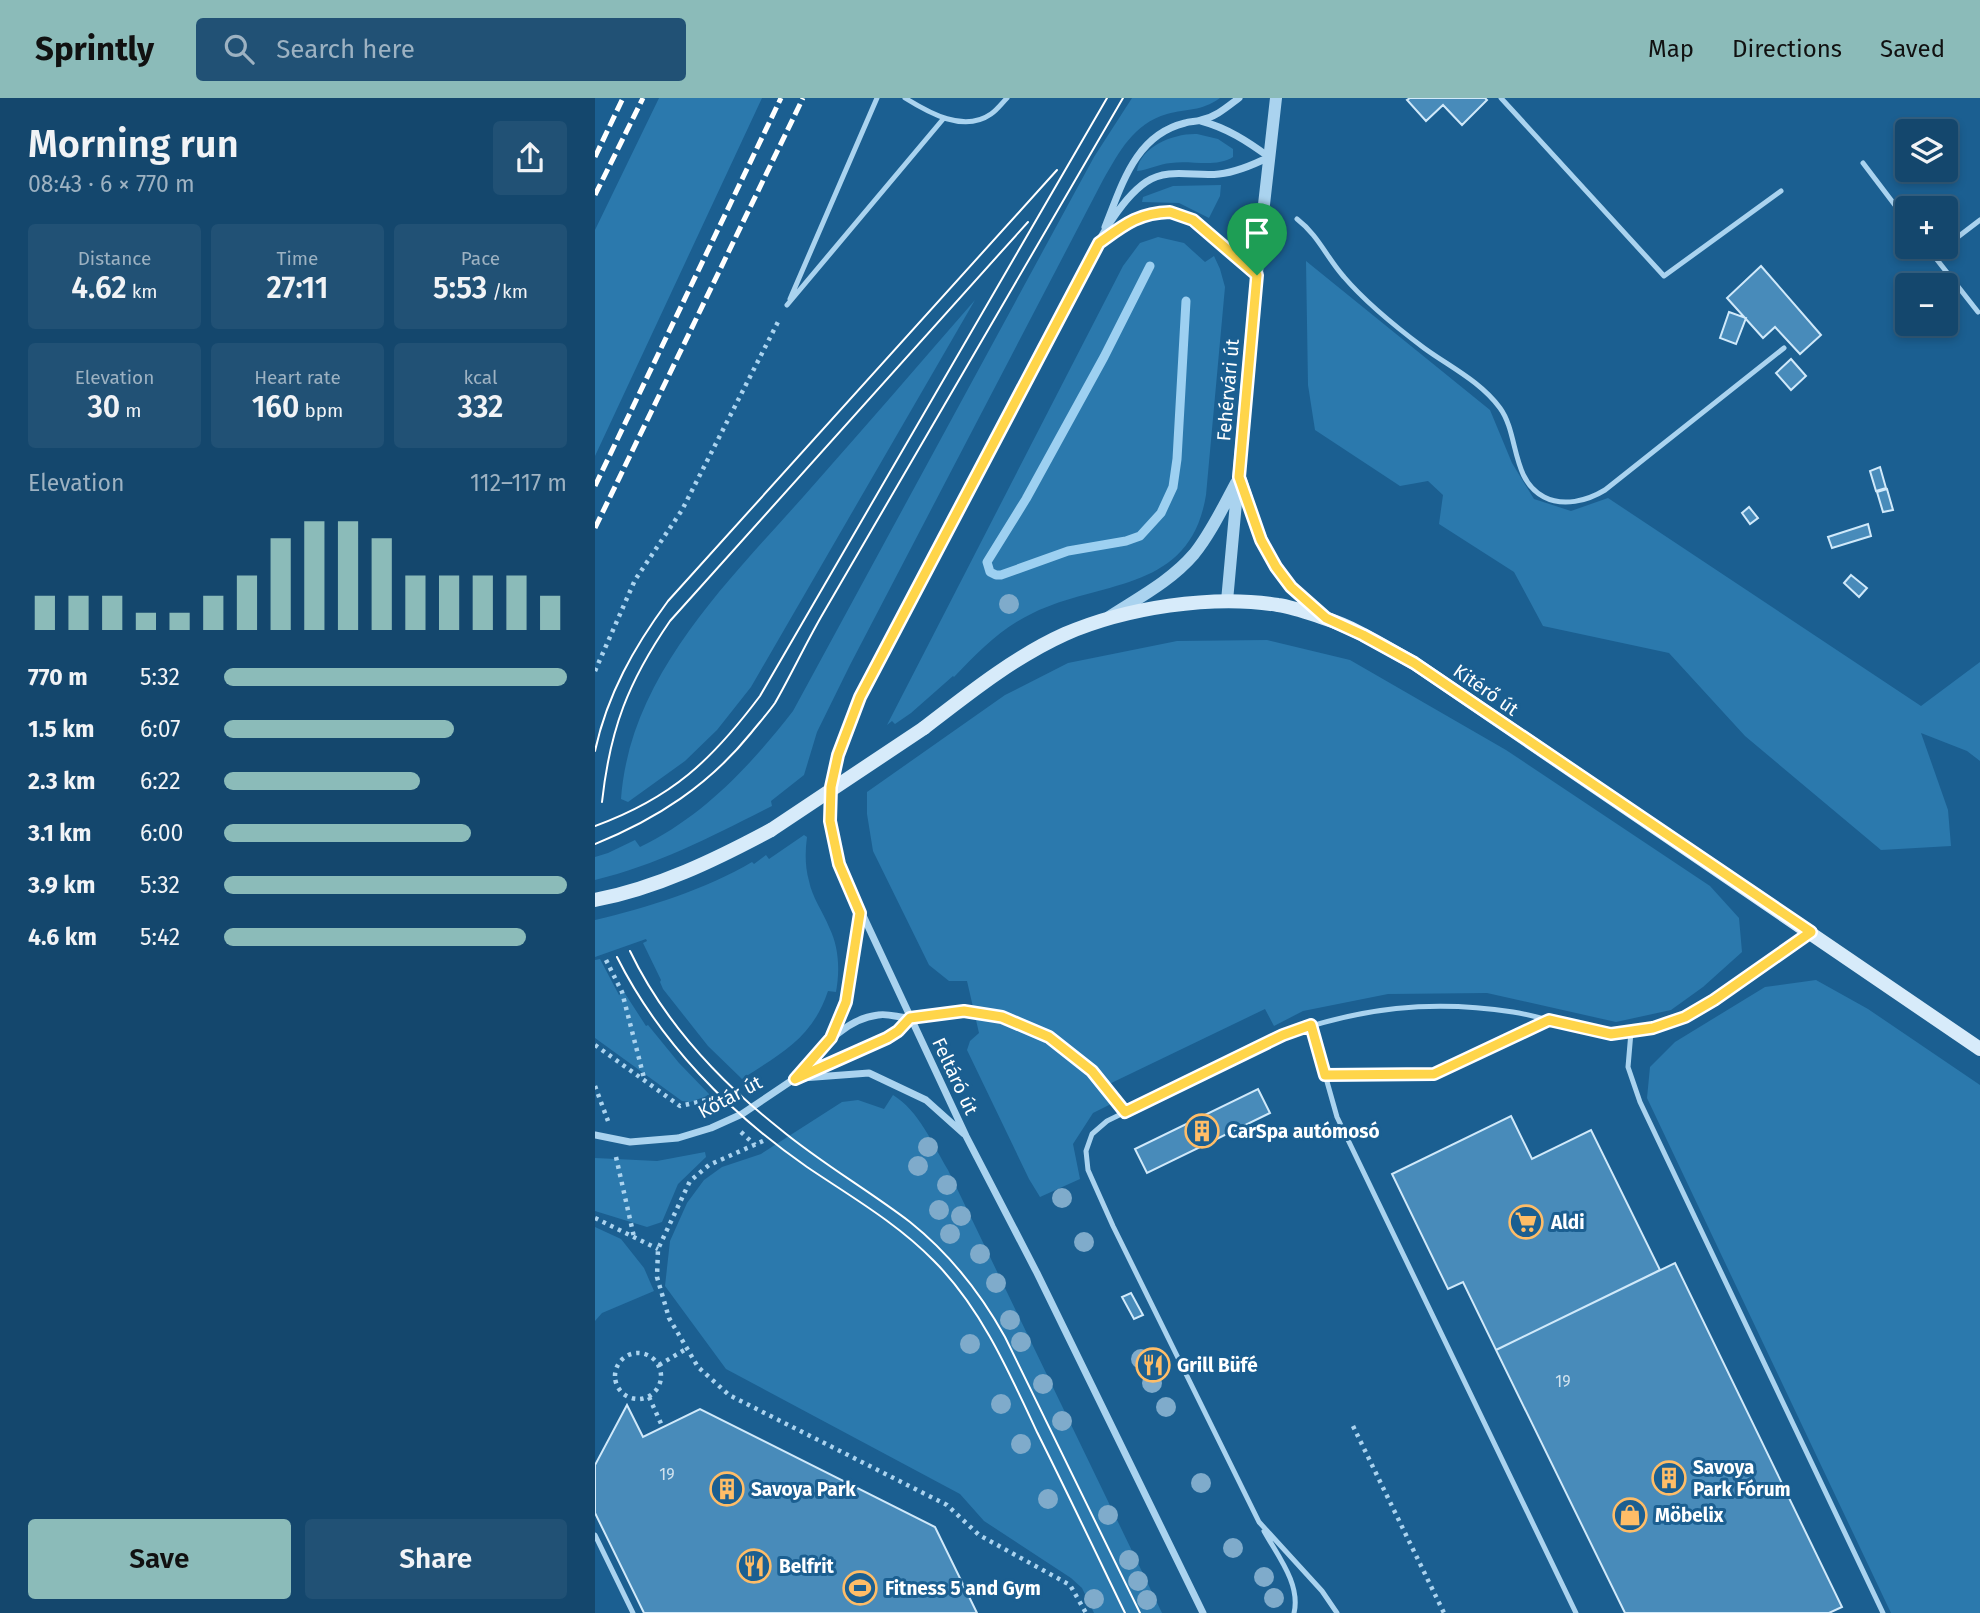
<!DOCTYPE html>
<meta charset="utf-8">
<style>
body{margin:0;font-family:"Fira Sans",sans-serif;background:#215175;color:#f1f3f6;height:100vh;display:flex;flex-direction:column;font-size:26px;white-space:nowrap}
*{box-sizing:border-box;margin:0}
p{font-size:23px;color:#9db2c2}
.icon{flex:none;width:38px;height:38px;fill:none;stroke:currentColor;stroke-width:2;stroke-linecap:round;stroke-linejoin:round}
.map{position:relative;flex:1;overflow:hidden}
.panel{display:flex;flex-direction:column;background:#14476d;width:595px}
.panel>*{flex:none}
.fabs{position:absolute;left:1300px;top:21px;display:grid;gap:14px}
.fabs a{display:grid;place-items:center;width:63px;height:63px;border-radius:7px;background:#14476d;box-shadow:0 4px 10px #0003,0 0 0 2px #335f80;font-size:35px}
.pin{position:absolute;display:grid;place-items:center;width:60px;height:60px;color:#fff;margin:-72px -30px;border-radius:50% 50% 50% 0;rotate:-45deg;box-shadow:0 0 7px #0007}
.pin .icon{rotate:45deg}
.round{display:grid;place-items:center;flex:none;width:74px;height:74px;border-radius:7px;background:#215175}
.summary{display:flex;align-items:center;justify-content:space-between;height:119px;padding:0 28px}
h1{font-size:38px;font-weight:600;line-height:52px}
.metrics{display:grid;grid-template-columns:repeat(3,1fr);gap:10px;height:119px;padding:7px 28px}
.metrics div{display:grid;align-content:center;border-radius:7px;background:#215175;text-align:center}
.metrics b{font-size:30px;font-weight:600}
.metrics small{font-size:19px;font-weight:400}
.metrics p{font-size:19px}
.chart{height:196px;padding:14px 28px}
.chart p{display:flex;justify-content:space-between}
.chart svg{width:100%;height:126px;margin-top:7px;stroke:#8bbbb9;stroke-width:6}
.button{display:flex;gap:14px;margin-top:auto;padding:14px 28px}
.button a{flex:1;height:80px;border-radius:7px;background:#8bbbb9;color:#111;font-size:28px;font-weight:600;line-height:80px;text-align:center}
.button a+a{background:#215175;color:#f1f3f6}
ul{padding:0 28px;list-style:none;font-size:23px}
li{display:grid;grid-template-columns:112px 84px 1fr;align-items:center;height:52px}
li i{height:18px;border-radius:9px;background:#8bbbb9}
header{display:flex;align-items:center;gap:42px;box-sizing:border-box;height:98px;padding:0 35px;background:#8bbbb9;color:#111}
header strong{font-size:33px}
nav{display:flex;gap:38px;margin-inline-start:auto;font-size:24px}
.search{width:490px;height:63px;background:#215175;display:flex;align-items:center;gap:18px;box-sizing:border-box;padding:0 24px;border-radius:7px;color:#9db2c2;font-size:26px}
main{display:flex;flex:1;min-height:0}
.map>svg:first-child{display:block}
.green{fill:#2b79ad}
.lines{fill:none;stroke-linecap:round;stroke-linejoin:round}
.stream{stroke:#9dd0f1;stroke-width:9}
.building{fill:#488bba;stroke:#d0e9fa;stroke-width:2}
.path{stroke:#aad3ef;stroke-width:4.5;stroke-dasharray:3.5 5;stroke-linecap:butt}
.service{stroke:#aad3ef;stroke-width:5}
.minor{stroke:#aad3ef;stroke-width:7}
.tertiary{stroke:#aad3ef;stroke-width:12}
.secondary{stroke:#d7ebfa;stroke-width:14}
.tram{stroke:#fff;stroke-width:2}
.rail{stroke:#fff;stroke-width:5;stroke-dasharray:12 5;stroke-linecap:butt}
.secondary-bridge{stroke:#d7ebfa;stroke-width:14}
.tree{fill:#7fabcb}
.route-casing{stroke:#fff;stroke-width:14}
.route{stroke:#ffd54a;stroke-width:9}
.labels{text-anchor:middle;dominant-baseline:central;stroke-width:6;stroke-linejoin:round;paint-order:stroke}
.number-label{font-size:16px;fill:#d1e2ee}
.street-label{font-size:19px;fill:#fff;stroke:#1b5f91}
.poi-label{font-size:19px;font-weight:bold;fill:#fff;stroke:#1b5f91;text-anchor:start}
</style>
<header>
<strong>Sprintly</strong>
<div class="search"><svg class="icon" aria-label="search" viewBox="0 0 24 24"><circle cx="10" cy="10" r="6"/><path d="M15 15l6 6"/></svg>Search here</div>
<nav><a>Map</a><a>Directions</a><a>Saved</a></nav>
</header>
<main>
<section class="panel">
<div class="summary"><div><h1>Morning run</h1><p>08:43 · 6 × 770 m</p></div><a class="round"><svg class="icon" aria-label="share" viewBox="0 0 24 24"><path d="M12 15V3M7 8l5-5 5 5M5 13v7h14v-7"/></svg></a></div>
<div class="metrics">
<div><p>Distance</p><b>4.62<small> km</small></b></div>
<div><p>Time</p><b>27:11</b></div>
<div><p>Pace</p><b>5:53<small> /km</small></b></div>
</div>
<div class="metrics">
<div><p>Elevation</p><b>30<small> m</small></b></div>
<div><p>Heart rate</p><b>160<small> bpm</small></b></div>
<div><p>kcal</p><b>332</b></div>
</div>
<div class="chart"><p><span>Elevation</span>112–117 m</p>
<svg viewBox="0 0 160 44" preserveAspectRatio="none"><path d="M5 44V32M15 44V32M25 44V32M35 44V38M45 44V38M55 44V32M65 44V25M75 44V12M85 44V6M95 44V6M105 44V12M115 44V25M125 44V25M135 44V25M145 44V25M155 44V32"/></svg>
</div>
<ul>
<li><b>770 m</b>5:32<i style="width:100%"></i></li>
<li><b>1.5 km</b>6:07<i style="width:67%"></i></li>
<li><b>2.3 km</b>6:22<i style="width:57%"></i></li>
<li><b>3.1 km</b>6:00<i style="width:72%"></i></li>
<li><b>3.9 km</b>5:32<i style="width:100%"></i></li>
<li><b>4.6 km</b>5:42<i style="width:88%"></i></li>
</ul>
<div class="button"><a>Save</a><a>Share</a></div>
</section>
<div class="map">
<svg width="1385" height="1515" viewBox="0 0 1385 1515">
<rect width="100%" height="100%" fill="#1b5f91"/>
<path class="green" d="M64 0H167L0 358V132Z
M537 0H625C605 14 593 10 572 16 538 26 525 53 508 82L255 567 222 634 209 677 176 703 177 708C120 737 63 767 0 782V759L13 755 40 742 45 749C109 718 155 668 198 613L499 59Z
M602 36 623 41 638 51V59C621 70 596 62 576 65 564 66 553 72 542 73 545 48 580 35 602 36Z
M626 87 625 98 614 120 584 105 547 104 548 99 578 88Z
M563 139 589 145 610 164 619 158 625 171 630 189 611 397C595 495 508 481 438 515 406 530 383 554 359 579L358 578 316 615 300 626 297 623 292 627 528 168 545 145Z
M711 163 895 312 917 365 939 401 976 413 1013 400 1326 608 1385 564V663L1372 653 1326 635 1353 712 1356 748 1286 752 1150 638 1074 555 948 528 919 474 844 426 848 397 833 383 805 388 720 332 713 287Z
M380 202 156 589 122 632 90 663 33 704 26 701C35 575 137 480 216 390 271 328 325 265 380 202Z
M672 542 755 562 911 652 1115 788 1144 820 1147 854 1108 889 1076 912 1021 924 892 895 793 896 708 913 679 928 670 911 508 989 516 1006 498 1015 478 1046 485 1081 445 1099 434 1081 372 952 375 943 384 935 372 883H354L334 867 278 753 272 716V694L410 597 473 565 582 543Z
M209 737 212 739C210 754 210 769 214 783 217 799 228 814 234 829 244 849 245 872 241 894L233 893C217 941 186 955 147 981L113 948 68 891 65 884 66 882 48 845 52 843 51 841 0 859V822C51 810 112 791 157 764L159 766 171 757 174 761Z
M5 861 24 897 29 894 51 928 53 927 84 965 115 997 95 1004 87 1003 0 940V862Z
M1221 882 1273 911 1385 987V1515H1296L1052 1000 1055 969 1080 944 1170 889Z
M298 997C324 1013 337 1045 353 1072L567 1515H499L487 1490 476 1480 389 1423 365 1396 131 1271 70 1188 75 1143 92 1105 109 1082 127 1069 166 1056 247 1004 263 1002 289 1011Z
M110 1054 111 1059 83 1086 67 1124 52 1129 0 1113V1060L62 1063Z
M0 1129 26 1141 49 1170 59 1193 7 1215 0 1223Z"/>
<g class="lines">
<path class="stream" d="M555 168 509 259 431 401 392 464 395 474 401 477H406L473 453 531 443 545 438 566 415 578 389 582 361 591 203"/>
</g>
<path class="building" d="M815 0H890L892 2 867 27 848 7 831 23 812 2Z
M1166 168 1226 237 1205 256 1180 229 1168 240 1132 200Z
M1134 214 1151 220 1141 246 1125 240Z
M1196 261 1211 278 1196 292 1181 275Z
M1285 369 1291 390 1281 393 1275 373Z
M1292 391 1298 412 1288 414 1282 394Z
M1154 409 1163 420 1155 426 1147 415Z
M1273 426 1276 438 1237 450 1233 439Z
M1256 477 1272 490 1264 499 1249 485Z
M663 991 675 1015 552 1075 540 1051Z
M916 1018 937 1061 996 1032 1065 1172 901 1252 868 1184 853 1191 797 1076Z
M1080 1165 1247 1509 1234 1515H1030L901 1252Z
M536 1195 548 1217 539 1221 527 1199Z
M557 1256 566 1273 558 1278 549 1260Z
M32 1307 48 1339 105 1311 340 1429 382 1515H49L0 1415V1367Z"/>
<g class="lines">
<path class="path" d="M0 573 40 482 87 412 185 220
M11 862 27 894 49 980
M384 915C441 924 484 958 520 1001
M0 947 85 1008 112 1002 119 1009
M0 988 13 1023
M146 1034 160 1047
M168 1043 114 1067 95 1083 63 1151 62 1179 74 1220 103 1269 134 1297 352 1407 384 1437 475 1487 491 1515
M21 1059 39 1139
M0 1120 63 1151
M20 1278a23 23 0 1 1 46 0a23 23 0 1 1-46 0Z
M64 1267 91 1251
M54 1299 68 1330
M758 1328 849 1515"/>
<path class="service" d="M310 0C334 15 369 35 396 16 402 12 407 5 412 0
M906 0 1069 178 1186 93
M1268 65 1312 123
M702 121C723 137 732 160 749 179 772 206 801 229 829 250 855 269 885 283 905 310 924 336 916 382 949 399 968 409 992 403 1010 392L1189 250
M1351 148 1385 122
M1332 149 1383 214
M1339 158 1350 149
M195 201 282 0
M192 207 349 20
M716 927 742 1019 981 1515
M1036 934 1033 969 1045 1004 1288 1515
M730 977 839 976 954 922
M669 1433C682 1457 706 1486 699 1515
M0 1437 38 1515
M742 1515 727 1493 664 1424 518 1128 493 1072 491 1053 497 1036 512 1023 688 937C766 910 835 901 918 914 958 920 997 940 1038 934 1105 923 1159 874 1213 836"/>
<path class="minor" d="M606 23C632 30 652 43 674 59 658 67 642 74 624 76 600 79 573 69 551 84 517 107 488 174 467 212 398 340 333 470 266 599L243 657 236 689 235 723 244 766 371 1038 442 1175 608 1515
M510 129C527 87 540 37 590 25 595 23 601 24 606 22 621 19 632 9 644 0
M507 143C517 136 527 126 538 121 588 96 628 147 661 177
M236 939 251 904 265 815
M202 978C224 954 248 921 283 917 294 915 304 920 315 920 332 921 352 916 369 913
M207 980 274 975 331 1002 369 1036
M0 1037 35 1044 83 1040 116 1030 147 1016 199 981 292 939 303 933 315 921"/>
<path class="tertiary" d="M646 382C658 420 669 460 697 490 707 500 719 509 730 519
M632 503 665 142 681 0
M514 519C543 500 576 483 599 456 616 435 628 409 641 385"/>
<path class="secondary" d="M329 630C373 596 419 559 470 536 530 510 617 496 683 507 698 509 714 515 729 520 761 530 790 549 819 565L1385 951
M0 802C62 790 120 762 176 732"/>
<path class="tram" d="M0 653C12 597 39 549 73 503L462 72
M7 704C15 631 33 584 75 523L433 124
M0 728C77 700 117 662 165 598L512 0
M0 746C62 721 114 687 156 635 164 625 173 615 180 605 196 577 210 547 226 519L528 0
M35 853C69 924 123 982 185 1031 226 1065 273 1092 315 1124 355 1156 385 1194 410 1239L545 1515
M22 859C64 943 134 1015 212 1069 255 1098 302 1125 339 1163 386 1210 414 1274 442 1334 472 1394 501 1455 530 1515"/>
<path class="rail" d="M0 59 28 0
M0 97 48 0
M0 388 186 0
M0 430 208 0"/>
<path class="secondary-bridge" d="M176 732 329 630"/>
</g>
<g class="tree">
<circle cx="414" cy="506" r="10"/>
<circle cx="333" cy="1049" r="10"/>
<circle cx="323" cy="1068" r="10"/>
<circle cx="352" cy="1087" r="10"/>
<circle cx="467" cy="1100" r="10"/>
<circle cx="344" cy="1112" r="10"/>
<circle cx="366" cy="1118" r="10"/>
<circle cx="355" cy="1136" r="10"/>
<circle cx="489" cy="1144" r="10"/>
<circle cx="385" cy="1156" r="10"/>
<circle cx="401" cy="1185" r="10"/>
<circle cx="415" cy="1222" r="10"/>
<circle cx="426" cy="1244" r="10"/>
<circle cx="375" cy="1246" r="10"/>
<circle cx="546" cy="1261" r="10"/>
<circle cx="557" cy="1285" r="10"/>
<circle cx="448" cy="1286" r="10"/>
<circle cx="406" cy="1306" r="10"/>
<circle cx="571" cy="1309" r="10"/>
<circle cx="467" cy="1323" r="10"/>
<circle cx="426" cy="1346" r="10"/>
<circle cx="606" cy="1385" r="10"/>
<circle cx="453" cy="1401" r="10"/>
<circle cx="513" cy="1417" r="10"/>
<circle cx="638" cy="1450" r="10"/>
<circle cx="534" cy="1462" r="10"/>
<circle cx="669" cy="1479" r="10"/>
<circle cx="543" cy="1483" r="10"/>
<circle cx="679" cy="1500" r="10"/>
<circle cx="499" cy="1501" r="10"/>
<circle cx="552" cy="1502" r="10"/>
</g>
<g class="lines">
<defs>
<path id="route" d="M575 114 598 122 662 177 644 379 666 442 681 469 696 489 731 520 768 537 819 565 1216 834 1119 902 1090 919 1058 930 1016 936 954 922 839 976 730 977 716 927 688 937 530 1014 497 973 454 939 407 919 369 913 315 920 303 933 292 940 200 981 236 940 251 904 265 815 244 766 235 723 236 689 243 657 265 599 504 145C529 127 543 115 575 114Z"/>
</defs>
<use href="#route" class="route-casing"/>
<use href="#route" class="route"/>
</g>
<defs>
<symbol id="building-ring" viewBox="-11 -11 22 22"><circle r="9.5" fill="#1b5f91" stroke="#ffbd67" stroke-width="1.5"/><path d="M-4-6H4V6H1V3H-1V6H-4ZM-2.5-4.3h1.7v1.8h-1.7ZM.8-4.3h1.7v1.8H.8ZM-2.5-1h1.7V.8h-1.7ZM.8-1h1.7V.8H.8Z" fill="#ffbd67"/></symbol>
<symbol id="supermarket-ring" viewBox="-11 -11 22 22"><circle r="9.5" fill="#1b5f91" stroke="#ffbd67" stroke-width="1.5"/><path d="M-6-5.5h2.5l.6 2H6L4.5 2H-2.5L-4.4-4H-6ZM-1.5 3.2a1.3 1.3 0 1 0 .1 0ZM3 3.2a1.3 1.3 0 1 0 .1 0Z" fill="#ffbd67"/></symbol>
<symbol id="restaurant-ring" viewBox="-11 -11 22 22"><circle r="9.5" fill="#1b5f91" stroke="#ffbd67" stroke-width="1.5"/><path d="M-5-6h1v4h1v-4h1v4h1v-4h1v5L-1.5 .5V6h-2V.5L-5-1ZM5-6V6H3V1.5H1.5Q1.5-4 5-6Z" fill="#ffbd67"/></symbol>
<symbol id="shop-ring" viewBox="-11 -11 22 22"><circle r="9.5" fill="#1b5f91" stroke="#ffbd67" stroke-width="1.5"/><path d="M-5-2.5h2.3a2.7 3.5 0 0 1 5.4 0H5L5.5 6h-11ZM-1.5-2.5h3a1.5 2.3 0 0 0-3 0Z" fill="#ffbd67"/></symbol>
<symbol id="stadium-ring" viewBox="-11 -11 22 22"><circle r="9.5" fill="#1b5f91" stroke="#ffbd67" stroke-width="1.5"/><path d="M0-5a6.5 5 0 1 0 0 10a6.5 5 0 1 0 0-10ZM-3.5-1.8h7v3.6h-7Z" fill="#ffbd67"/></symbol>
</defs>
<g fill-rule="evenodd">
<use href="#building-ring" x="588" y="1014" width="38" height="38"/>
<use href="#supermarket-ring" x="912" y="1105" width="38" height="38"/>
<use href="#restaurant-ring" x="539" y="1248" width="38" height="38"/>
<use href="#building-ring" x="1055" y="1361" width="38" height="38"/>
<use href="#building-ring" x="113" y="1372" width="38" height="38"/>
<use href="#shop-ring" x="1016" y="1398" width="38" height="38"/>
<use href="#restaurant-ring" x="140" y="1449" width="38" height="38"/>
<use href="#stadium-ring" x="246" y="1471" width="38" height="38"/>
</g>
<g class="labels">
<g class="number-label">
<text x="968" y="1283">19</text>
<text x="72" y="1376">19</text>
</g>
<g class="street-label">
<text transform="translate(633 292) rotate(-85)">Fehérvári út</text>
<text transform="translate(891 592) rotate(35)">Kitérő út</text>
<text transform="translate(360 978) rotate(65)">Feltáró út</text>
<text transform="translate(135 999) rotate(-28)">Kőtár út</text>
</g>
<g class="poi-label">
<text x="632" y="1033">CarSpa autómosó</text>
<text x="956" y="1124">Aldi</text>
<text x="582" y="1267">Grill Büfé</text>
<text x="1098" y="1369">Savoya<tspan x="1098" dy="22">Park Fórum</tspan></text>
<text x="156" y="1391">Savoya Park</text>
<text x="1060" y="1417">Möbelix</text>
<text x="184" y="1468">Belfrit</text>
<text x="290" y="1490">Fitness 5 and Gym</text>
</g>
</g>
</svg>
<div class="fabs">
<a><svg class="icon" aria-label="layers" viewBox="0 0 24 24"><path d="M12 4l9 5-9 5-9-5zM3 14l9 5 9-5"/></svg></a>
<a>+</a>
<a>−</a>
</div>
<div class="pin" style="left:662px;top:177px;background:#1e9e55"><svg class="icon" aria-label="arrive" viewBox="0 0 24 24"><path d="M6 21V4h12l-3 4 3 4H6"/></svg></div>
</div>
</main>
